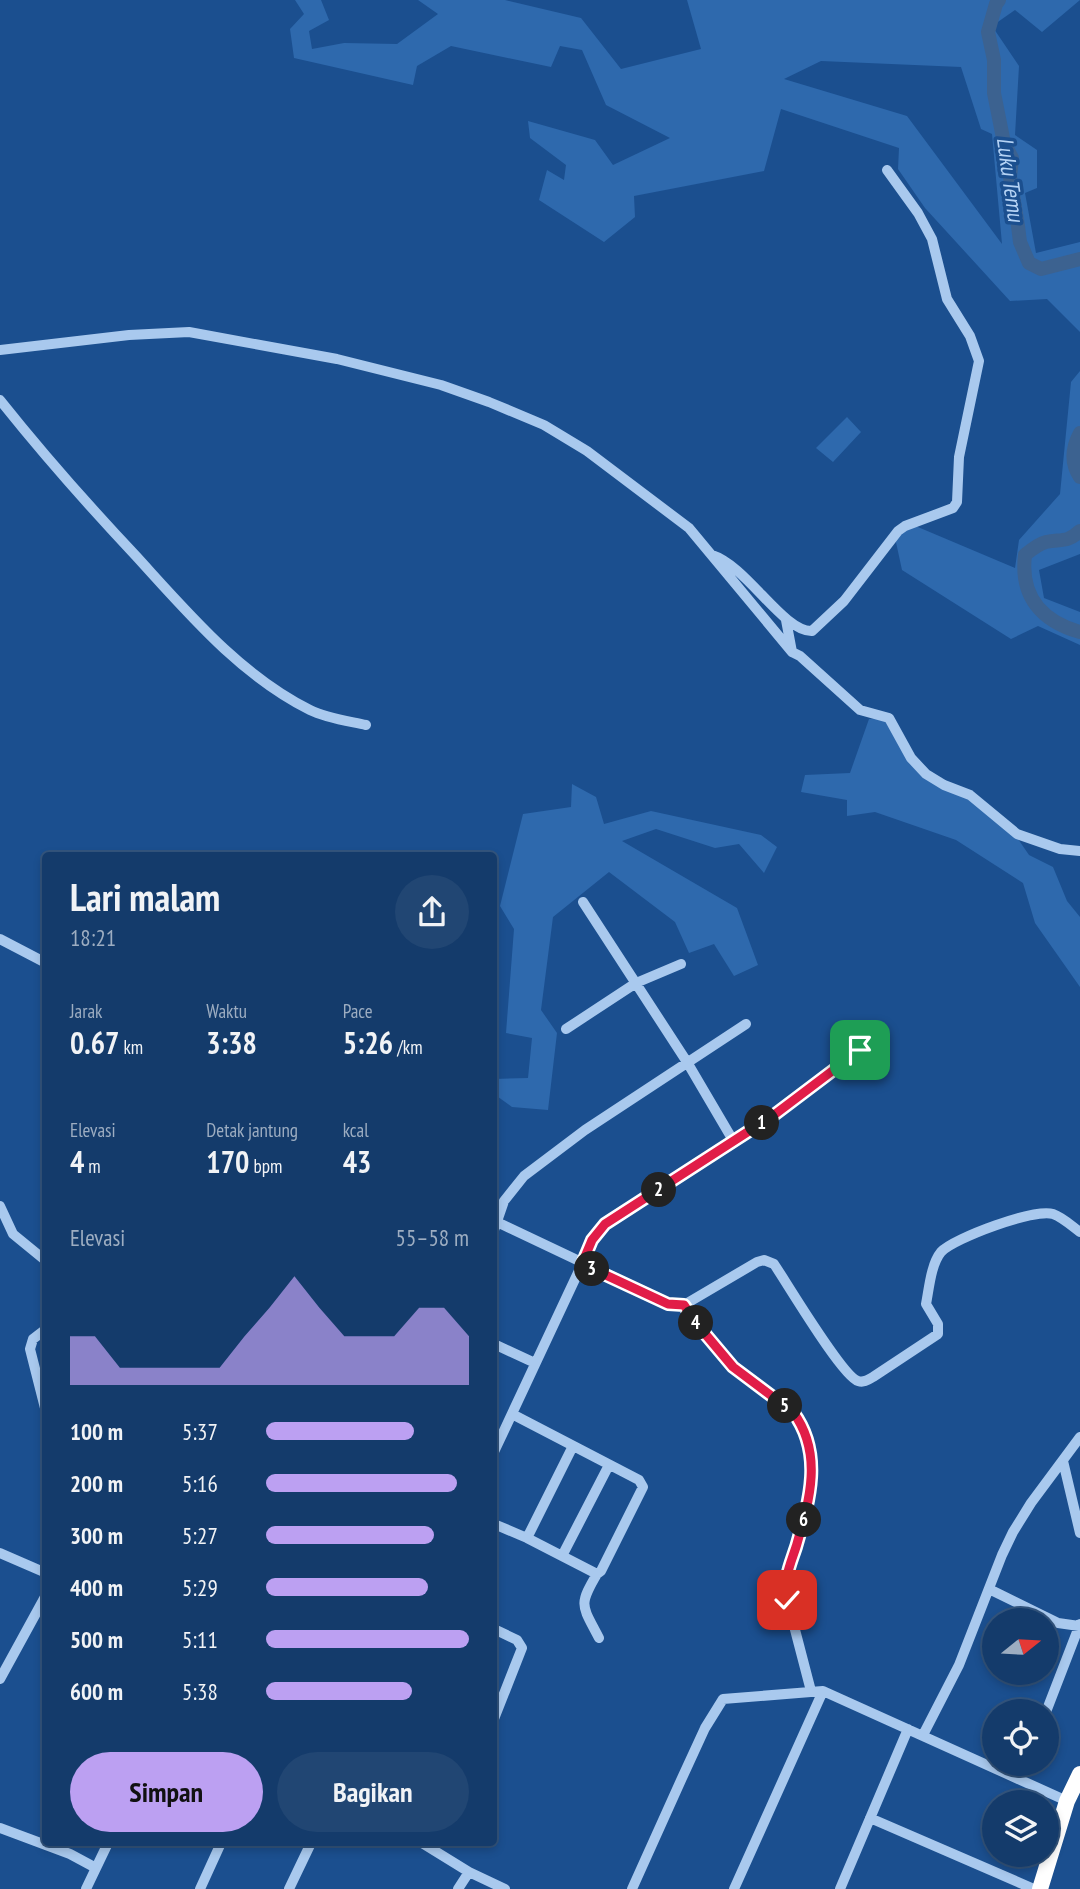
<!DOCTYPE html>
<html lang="id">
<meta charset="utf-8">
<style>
body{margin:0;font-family:"PT Sans Narrow",sans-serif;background:#214673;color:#f1f3f6;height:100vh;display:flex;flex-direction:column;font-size:26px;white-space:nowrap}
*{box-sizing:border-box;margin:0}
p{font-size:23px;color:#9dadc1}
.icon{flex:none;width:38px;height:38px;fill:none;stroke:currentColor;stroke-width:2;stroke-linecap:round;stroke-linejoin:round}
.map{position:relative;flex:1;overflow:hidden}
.side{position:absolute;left:42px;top:852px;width:455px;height:994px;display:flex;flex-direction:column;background:#143b6b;border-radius:7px;box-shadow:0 4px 10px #0003,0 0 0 2px #33557e}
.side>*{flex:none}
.needle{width:46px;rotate:72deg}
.fabs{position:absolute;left:982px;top:1608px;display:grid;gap:14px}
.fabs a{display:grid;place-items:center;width:77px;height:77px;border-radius:50%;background:#143b6b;box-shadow:0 4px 10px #0003,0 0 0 2px #33557e;font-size:35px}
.pin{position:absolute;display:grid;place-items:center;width:60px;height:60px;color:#fff;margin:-30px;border-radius:14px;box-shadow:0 4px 10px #0006}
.km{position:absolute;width:35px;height:35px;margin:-18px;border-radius:50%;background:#222;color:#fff;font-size:19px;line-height:35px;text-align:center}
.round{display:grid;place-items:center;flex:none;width:74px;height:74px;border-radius:37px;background:#214673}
.summary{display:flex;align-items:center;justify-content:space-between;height:119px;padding:0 28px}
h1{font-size:38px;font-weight:700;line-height:52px}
.metrics{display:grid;grid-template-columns:repeat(3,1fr);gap:10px;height:119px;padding:7px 28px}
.metrics div{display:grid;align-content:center}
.metrics b{font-size:30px;font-weight:700}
.metrics small{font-size:19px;font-weight:400}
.metrics p{font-size:19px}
.chart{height:196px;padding:14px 28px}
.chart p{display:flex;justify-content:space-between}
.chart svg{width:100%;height:126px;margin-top:7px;fill:#bca0f2;opacity:.7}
.cta{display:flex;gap:14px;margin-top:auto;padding:14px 28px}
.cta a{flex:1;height:80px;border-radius:42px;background:#bca0f2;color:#111;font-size:28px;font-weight:700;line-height:80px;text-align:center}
.cta a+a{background:#214673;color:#f1f3f6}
ul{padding:0 28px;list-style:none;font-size:23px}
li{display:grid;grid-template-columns:112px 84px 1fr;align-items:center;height:52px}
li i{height:18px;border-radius:9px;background:#bca0f2}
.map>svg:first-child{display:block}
.green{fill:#2e69ad;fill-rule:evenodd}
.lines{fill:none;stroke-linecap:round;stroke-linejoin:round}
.river{stroke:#3c6290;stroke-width:14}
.minor{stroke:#a9c9ee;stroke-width:10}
.highway{stroke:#fff;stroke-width:16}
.route-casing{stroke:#fff;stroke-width:14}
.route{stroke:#e11d48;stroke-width:9}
.labels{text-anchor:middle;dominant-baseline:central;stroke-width:7;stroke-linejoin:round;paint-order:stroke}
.water-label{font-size:23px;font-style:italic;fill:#b5d3f5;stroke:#1b4f8f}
</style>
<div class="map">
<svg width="1080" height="1889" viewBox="0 0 1080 1889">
<rect width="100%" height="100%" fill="#1b4f8f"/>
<path class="green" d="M295 0H321L329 20 309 31 312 49 344 43 397 44 438 14 418 0H505L581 18 621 69 701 49 687 0H1080L1042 32 1015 10 992 26 1019 66 1015 135 1037 150V188L1025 193 1036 253 1080 242V332L1047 299 1010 301 925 208 898 169 899 148 781 109 764 171 634 196 635 217 604 242 539 200 547 170 564 180 566 165 530 138 528 121 595 140 613 165 670 138 606 105 582 50 560 46 551 67 451 46 417 66 413 85 294 58 290 29 304 14ZM821 61 961 67 981 129 992 134 1002 244 907 116 784 79Z
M1080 371V554L1039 570 1044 598 1080 612V645L1038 626 1011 639 902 570 894 533 906 522 1015 568 1019 540 1060 494 1071 382Z
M847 417 861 432 833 462 816 448Z
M883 718 908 756 962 793 1016 836 1029 855 1053 867 1067 901 1080 917V987L1035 923 1023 883 956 840 875 812 847 816V800L801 792 805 775 850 773 869 719Z
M572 784 596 797 604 824 651 811 761 835 777 847 764 873 739 844 715 848 656 829 622 841 737 908 758 965 734 976 714 944 689 953 675 922 609 872 553 917 541 1010 557 1033 548 1110 512 1107 494 1094V1079L528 1078 532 1038 506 1033 514 929 500 906 523 814 571 807Z"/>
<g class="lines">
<path class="river" d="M999 0 996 4 988 32 994 60V93L1004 143 1012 158 1010 177 1018 226 1020 242 1029 263 1041 269 1080 259
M1080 433C1072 448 1070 462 1080 477
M1080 531C1067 543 1061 539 1046 542 1038 544 1031 550 1025 555 1020 596 1041 621 1080 632"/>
<path class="minor" d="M0 350 129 335 189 332 337 359 441 385 489 402 544 425 587 451 689 528 792 652 800 656 860 710 889 718 911 758 926 774 944 785 970 795 1017 834 1060 849 1080 851
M0 400C43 454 89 506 136 556 188 613 240 675 310 710 326 718 348 721 366 725
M712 555C747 566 783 632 812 631L844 601 898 531 905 526 953 508 957 502 959 457 979 361 970 336 947 299 932 239 918 213 887 170
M786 620 792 652
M583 902 687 1062 734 1142
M0 939 46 963
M566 1029 636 983 681 964
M0 1206 13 1234 46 1261
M497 1222 672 1305H684L757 1262 764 1260 774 1264C787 1283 842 1376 858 1381 864 1383 868 1380 873 1377L938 1334V1324L926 1304C929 1289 931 1264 941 1252 954 1238 1035 1208 1053 1214 1062 1217 1072 1226 1080 1232
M494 1230 504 1201 524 1176 585 1130 746 1024
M684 1305 696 1323 733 1367 793 1412C825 1455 809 1507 794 1552 791 1563 786 1572 785 1583L787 1599 811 1691
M46 1329 33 1339 30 1349 46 1412
M494 1344 535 1363
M494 1452 598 1230 774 1116 861 1050
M1063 1461 1080 1533
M494 1524 527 1538 597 1574 601 1571 643 1487 639 1480 512 1414
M527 1538 573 1446
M0 1553 46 1573
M562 1556 609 1465
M597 1574C578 1606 582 1605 599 1638
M989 1589 1058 1623 1079 1626
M494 1629 517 1640 522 1648 494 1719
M0 1679 46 1595
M1046 1712 1080 1624
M923 1735 959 1665 1002 1555 1013 1532 1031 1503 1080 1437
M1018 1777 1024 1764
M870 1818 1034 1889
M0 1828 70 1854 96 1868
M422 1843 469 1872 505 1889
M86 1889 108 1843
M200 1889 221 1843
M289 1889 311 1843
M458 1889 469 1872
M632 1889 682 1778 705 1728 723 1699 823 1691 1067 1801
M734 1889 823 1691
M840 1889 908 1729"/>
<path class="highway" d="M1040 1889 1067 1801 1080 1774"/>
</g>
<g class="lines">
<defs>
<path id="route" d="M787 1600C784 1577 789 1568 796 1547 809 1502 824 1454 793 1412L733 1367 696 1323 684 1305 668 1304 582 1264 592 1240 605 1224 774 1115 860 1050"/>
</defs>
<use href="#route" class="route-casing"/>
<use href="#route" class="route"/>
</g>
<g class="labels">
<g class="water-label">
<text transform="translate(1011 179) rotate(82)">Luku Temu</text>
</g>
</g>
</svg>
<div class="fabs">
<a><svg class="needle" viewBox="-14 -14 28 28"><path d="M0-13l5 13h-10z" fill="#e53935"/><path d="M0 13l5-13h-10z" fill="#9dadc1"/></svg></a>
<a><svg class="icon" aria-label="locate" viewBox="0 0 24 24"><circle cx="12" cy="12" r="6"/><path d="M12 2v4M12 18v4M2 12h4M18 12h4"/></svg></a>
<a><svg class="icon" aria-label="layers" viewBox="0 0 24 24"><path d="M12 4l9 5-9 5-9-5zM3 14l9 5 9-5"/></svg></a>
</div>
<div class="pin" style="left:860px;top:1050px;background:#1e9e55"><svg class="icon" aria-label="arrive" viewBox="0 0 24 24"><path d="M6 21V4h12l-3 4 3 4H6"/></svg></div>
<div class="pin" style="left:787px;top:1600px;background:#d93025"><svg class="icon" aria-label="check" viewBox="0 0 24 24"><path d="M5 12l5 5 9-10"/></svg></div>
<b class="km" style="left:762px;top:1123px">1</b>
<b class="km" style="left:659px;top:1190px">2</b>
<b class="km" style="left:592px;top:1269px">3</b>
<b class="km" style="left:696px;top:1323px">4</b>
<b class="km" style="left:785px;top:1406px">5</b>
<b class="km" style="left:804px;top:1520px">6</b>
<section class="side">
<div class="summary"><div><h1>Lari malam</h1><p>18:21</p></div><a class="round"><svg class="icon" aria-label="share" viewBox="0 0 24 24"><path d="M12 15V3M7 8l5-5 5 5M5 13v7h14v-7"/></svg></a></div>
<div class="metrics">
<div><p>Jarak</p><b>0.67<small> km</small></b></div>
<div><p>Waktu</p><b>3:38</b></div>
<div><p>Pace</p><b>5:26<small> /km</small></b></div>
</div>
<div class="metrics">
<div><p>Elevasi</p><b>4<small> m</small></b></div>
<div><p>Detak jantung</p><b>170<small> bpm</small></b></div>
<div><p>kcal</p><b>43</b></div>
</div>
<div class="chart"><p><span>Elevasi</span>55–58 m</p>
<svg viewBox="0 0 160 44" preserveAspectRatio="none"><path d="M0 44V27L10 27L20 38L30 38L40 38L50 38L60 38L70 27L80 17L90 6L100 17L110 27L120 27L130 27L140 17L150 17L160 27V44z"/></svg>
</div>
<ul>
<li><b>100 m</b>5:37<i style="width:73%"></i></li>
<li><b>200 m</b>5:16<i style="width:94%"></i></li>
<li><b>300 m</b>5:27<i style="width:83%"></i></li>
<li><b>400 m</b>5:29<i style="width:80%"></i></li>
<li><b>500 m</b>5:11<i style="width:100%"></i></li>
<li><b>600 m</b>5:38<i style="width:72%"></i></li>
</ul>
<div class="cta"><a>Simpan</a><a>Bagikan</a></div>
</section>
</div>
